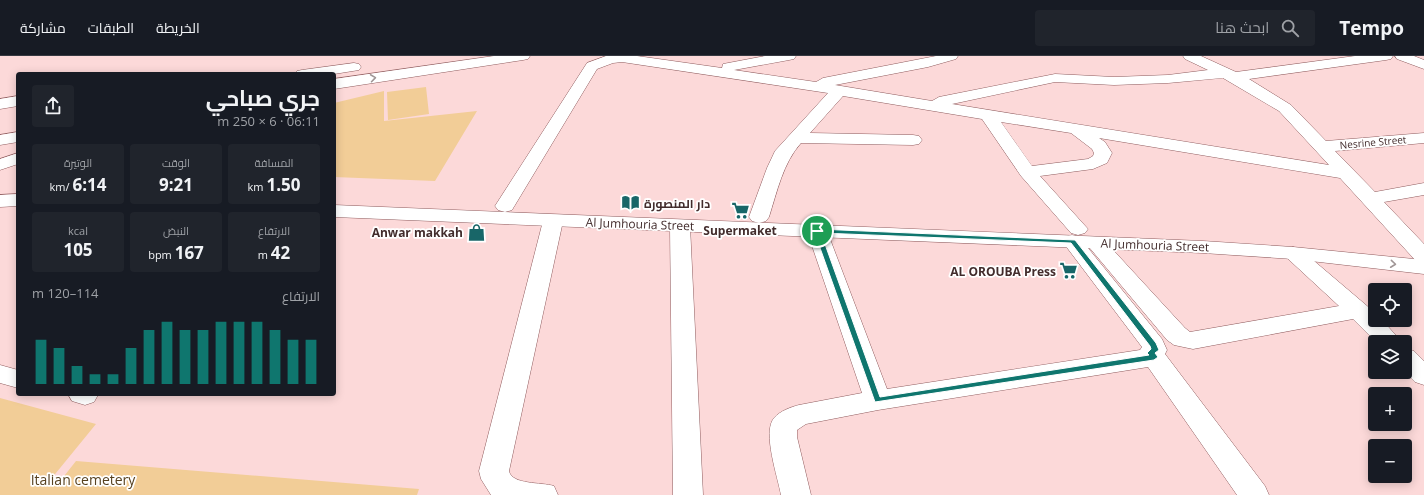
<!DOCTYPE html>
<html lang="ar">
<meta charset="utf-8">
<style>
body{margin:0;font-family:"Open Sans",Cairo,sans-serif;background:#20242c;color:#f1f3f6;direction:rtl;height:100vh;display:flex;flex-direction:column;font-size:15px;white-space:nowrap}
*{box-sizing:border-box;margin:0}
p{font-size:13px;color:#9ea1a6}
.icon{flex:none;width:22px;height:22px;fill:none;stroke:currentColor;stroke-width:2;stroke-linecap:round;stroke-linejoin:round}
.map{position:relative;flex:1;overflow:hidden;direction:ltr}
.sheet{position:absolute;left:16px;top:16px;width:320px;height:324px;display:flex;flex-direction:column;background:#171b24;border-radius:4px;box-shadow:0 2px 10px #0003;direction:rtl}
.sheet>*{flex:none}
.controls{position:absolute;left:1368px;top:227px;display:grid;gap:8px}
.controls a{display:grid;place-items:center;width:44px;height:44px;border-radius:4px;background:#171b24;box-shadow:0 2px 10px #0003;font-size:20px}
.pin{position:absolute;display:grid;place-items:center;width:34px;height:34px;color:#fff;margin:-17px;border:2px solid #fff;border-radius:50%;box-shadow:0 1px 4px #0007}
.round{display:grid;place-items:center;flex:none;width:42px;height:42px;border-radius:4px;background:#20242c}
.headline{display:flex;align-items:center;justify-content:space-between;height:68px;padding:0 16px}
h1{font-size:22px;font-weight:700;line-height:30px}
.stats{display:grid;grid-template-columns:repeat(3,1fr);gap:6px;height:68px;padding:4px 16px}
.stats div{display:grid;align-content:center;border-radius:4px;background:#20242c;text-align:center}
.stats b{font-size:17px;font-weight:700}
.stats small{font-size:11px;font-weight:400}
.stats p{font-size:11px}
.chart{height:112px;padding:8px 16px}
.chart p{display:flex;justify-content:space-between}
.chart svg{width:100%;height:72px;margin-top:4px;stroke:#0f766e;stroke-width:6}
header{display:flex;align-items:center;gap:24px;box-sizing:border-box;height:56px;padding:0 20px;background:#171b24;border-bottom:1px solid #363941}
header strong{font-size:19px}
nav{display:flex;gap:22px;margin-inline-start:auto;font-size:14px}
.search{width:280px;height:36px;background:#20242c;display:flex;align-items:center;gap:10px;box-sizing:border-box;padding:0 14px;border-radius:4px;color:#9ea1a6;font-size:15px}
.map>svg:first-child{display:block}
.green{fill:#f2cd97}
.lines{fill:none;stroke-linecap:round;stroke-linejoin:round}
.minor-casing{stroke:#8f5c5e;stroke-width:1}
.major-casing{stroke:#8f5c5e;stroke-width:1}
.highway-casing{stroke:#8f5c5e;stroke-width:1}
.minor{fill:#fff;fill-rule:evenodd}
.major{fill:#fff;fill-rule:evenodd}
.highway{fill:#fff;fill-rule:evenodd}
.oneway{stroke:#a09696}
.route{fill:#0f766e;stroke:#fff;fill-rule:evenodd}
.labels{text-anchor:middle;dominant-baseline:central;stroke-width:3.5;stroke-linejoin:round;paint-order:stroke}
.far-street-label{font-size:10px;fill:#422c2c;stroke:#fff}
.poi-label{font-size:12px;font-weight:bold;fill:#422c2c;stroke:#fff;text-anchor:end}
.street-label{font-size:12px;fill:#422c2c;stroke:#fff}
.near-park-label{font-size:14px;fill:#584221;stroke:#fff}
</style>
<header>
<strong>Tempo</strong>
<div class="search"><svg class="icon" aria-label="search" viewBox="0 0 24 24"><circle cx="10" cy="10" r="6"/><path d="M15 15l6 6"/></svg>ابحث هنا</div>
<nav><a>الخريطة</a><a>الطبقات</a><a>مشاركة</a></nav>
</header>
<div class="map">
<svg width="1424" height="439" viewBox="0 0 1424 439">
<rect width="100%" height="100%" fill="#fcd9d9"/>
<path class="green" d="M426 31 429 58 388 64 387 36Z
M384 35V65L477 55 435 125 334 121V47Z
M0 342 96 368 47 428 57 429 76 405 419 433 417 439H0Z"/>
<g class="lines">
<defs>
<path id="minor" d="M606 0H637L722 12 723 8 765 0H796L794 3 789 4 734 14 816 26 823 22 936 0H958L956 3 928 11 835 29 932 45 939 41 1055 18 1114 21 1168 19 1208 14 1185 3 1183 0H1201L1236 16 1355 0H1393L1391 3 1386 4 1249 23 1291 49 1326 85 1424 77V87L1335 95 1375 136 1424 127V139L1384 146 1424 188V206L1416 205 1340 122 1099 82 1105 86 1112 97 1107 107 1093 113 1040 120 1088 173 1085 177 1078 179 1071 177 1021 120 982 63 843 40 810 77 913 79 919 80 922 84 919 88 913 89 801 87C783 107 777 136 769 161L766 165 759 167 752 165 749 161 767 112 775 95 828 37 622 6 613 7 597 13 512 154 505 156 498 154 495 150 587 7ZM1223 22 1279 55 1329 109 952 48 1055 26 1114 29 1168 27ZM1001 66 1071 77 1092 93 1094 97 1093 100 1088 103 1032 110Z
M1395 0H1414L1424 4V13L1397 3Z
M553 159 560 161 563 165 509 415C512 429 541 426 554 430L558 439H491L481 423 479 415 543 165 546 161Z
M680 164 687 166 690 170 703 439H673L670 170 673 166Z
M817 169 824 171 827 175 887 333 1140 294 1142 291 1062 185 1065 181 1072 179 1079 181 1162 283 1167 294 1165 298 1265 430 1269 439H1237L1148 311 878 354 806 368 797 374V381L811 439H781C778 422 762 376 774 362 780 355 791 351 799 349L862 337 807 175 810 171Z
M1096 181 1103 183 1185 272 1190 276 1339 250 1286 201 1282 197 1286 193 1293 191 1300 193 1366 249 1375 257V264H1382L1402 286H1376L1353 263 1193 293 1174 289 1167 284 1089 191 1086 187 1089 183Z
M1405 292 1414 295 1424 305V329L1415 326 1405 316Z
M0 309 18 314V332L0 327Z
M68 338H98V339L94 346 85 349 72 345Z"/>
<path id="major" d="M18 138V150L0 151V139Z
M334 149 1203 185 1293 191 1424 204V218L1293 203 1203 197 334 161Z"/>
<path id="highway" d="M494 0H530L528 3 523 4 334 33V23Z
M354 7 359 8 361 11 359 14 334 18H295L297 15 302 14Z
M18 40V50L0 53V43Z
M18 76V86L0 89V79Z
M18 97V108L0 114V103Z"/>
</defs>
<use href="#minor" class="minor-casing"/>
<use href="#major" class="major-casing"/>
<use href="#highway" class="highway-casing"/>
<use href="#minor" class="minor"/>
<use href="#major" class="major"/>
<use href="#highway" class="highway"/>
</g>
<defs><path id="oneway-chevron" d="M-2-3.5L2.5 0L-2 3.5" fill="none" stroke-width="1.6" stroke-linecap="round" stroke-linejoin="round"/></defs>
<g class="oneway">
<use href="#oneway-chevron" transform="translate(373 22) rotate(-8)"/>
<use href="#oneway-chevron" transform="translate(1393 208) rotate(6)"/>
</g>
<path class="route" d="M817 173 1075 184 1156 287 1159 294 1155 297 1158 301 1154 304 875 346 814 175ZM821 177 1071 187 1150 290 1151 293 1147 297 1149 299 880 341Z"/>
<defs>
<symbol id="library-bare" viewBox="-9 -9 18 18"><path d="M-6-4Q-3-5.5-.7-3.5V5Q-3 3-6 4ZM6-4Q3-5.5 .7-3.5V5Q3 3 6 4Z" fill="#186668" stroke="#fff" stroke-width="2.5" paint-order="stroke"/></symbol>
<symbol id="supermarket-bare" viewBox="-9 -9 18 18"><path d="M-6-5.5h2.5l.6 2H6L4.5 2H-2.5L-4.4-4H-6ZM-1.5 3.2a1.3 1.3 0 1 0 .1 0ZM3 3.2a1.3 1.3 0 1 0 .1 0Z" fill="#186668" stroke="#fff" stroke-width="2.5" paint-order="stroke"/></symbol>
<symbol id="shop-bare" viewBox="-9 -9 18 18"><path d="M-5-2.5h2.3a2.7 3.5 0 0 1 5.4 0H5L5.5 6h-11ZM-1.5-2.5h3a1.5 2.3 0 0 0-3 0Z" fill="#186668" stroke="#fff" stroke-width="2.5" paint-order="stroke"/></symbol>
</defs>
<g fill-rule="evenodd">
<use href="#library-bare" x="618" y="134" width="25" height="25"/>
<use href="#supermarket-bare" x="728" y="142" width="25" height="25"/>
<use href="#shop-bare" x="464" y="164" width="25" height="25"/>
<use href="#supermarket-bare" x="1056" y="202" width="25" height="25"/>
</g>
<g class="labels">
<g class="far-street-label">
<text transform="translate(1373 86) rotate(-5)">Nesrine Street</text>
</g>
<g class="poi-label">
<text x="644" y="147" text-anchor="start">دار المنصورة</text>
<text x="740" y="174" text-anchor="middle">Supermaket</text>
<text x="463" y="176">Anwar makkah</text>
<text x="1056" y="215">AL OROUBA Press</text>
</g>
<g class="street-label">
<text transform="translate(640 168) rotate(2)">Al Jumhouria Street</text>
<text transform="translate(1155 189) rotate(2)">Al Jumhouria Street</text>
</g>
<g class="near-park-label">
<text x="83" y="423">Italian cemetery</text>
</g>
</g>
</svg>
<div class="controls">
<a><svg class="icon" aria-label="locate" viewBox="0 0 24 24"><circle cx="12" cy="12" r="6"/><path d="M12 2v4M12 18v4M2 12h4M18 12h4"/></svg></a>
<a><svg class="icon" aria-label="layers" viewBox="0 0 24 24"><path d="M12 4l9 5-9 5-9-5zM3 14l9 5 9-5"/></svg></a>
<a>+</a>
<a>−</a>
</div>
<div class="pin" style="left:817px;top:175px;background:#1e9e55"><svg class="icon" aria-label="arrive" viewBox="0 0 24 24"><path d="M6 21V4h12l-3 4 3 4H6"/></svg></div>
<section class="sheet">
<div class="headline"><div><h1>جري صباحي</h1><p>06:11 · 6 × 250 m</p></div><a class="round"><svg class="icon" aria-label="share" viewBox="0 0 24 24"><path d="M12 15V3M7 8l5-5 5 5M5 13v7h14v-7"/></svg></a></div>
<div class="stats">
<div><p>المسافة</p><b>1.50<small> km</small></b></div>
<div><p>الوقت</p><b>9:21</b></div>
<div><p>الوتيرة</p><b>6:14<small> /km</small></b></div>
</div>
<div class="stats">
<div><p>الارتفاع</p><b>42<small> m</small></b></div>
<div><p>النبض</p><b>167<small> bpm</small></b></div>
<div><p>kcal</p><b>105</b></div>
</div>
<div class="chart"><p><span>الارتفاع</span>114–120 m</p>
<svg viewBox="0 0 160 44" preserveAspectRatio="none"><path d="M5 44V17M15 44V22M25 44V33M35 44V38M45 44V38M55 44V22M65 44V11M75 44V6M85 44V11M95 44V11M105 44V6M115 44V6M125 44V6M135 44V11M145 44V17M155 44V17"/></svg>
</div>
</section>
</div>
